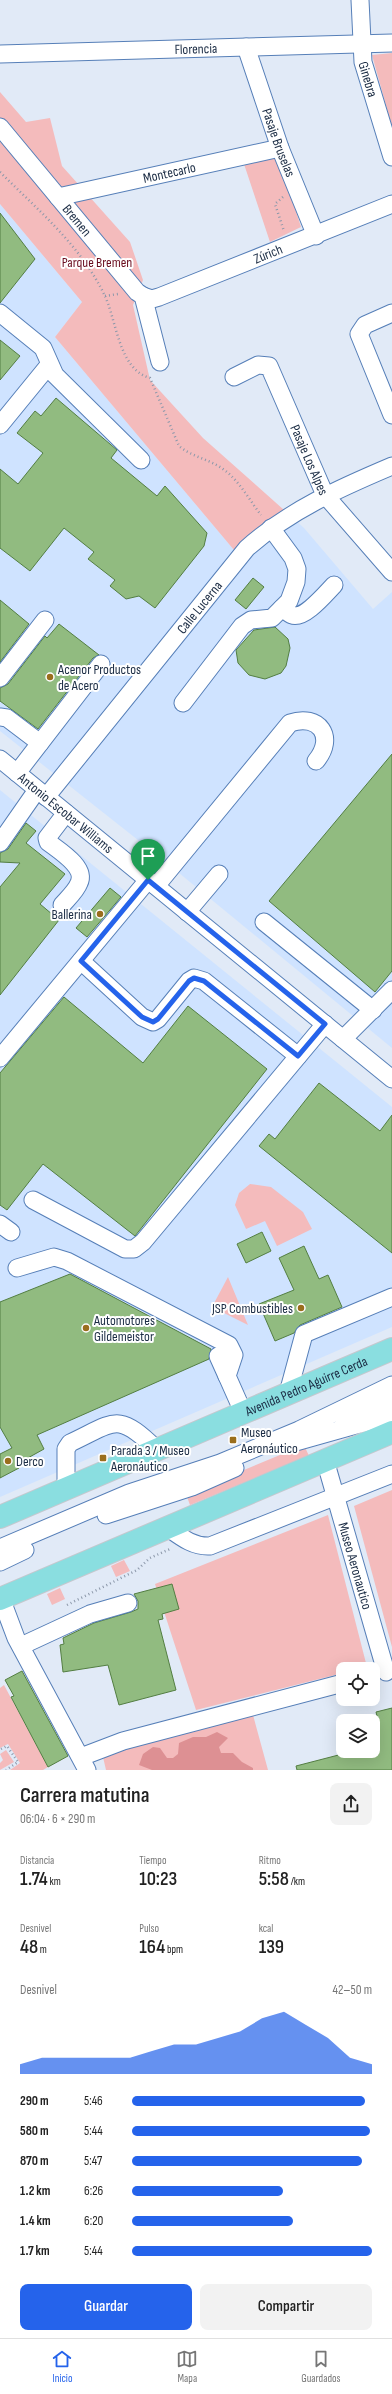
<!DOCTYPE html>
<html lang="es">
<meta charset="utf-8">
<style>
body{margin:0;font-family:"Sofia Sans Condensed",sans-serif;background:#f2f2f2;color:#222;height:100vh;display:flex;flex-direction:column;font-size:15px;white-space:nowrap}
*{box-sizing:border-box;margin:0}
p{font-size:13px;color:#767676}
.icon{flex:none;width:22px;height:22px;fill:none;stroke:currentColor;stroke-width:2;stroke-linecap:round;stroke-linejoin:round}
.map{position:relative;height:1770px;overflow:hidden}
.panel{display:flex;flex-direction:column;background:#fff;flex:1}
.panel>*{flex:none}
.tools{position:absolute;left:336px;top:1662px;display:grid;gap:8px}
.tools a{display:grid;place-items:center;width:44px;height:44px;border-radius:8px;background:#fff;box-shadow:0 4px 16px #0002;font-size:20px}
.pin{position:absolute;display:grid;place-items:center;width:34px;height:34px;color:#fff;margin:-41px -17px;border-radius:50% 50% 50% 0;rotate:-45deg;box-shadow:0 0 4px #0007}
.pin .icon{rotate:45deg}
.round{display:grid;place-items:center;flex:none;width:42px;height:42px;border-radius:8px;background:#f2f2f2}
.head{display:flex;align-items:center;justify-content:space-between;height:68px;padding:0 20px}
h1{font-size:22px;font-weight:600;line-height:30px}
.figures{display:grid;grid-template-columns:repeat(3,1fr);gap:6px;height:68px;padding:4px 20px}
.figures div{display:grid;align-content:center}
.figures b{font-size:20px;font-weight:600}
.figures small{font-size:11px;font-weight:400}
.figures p{font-size:11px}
.chart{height:112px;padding:8px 20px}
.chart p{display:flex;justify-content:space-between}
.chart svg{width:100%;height:72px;margin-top:4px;fill:#2563eb;opacity:.7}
.primary-button{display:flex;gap:8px;margin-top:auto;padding:8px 20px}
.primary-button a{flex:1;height:46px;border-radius:8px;background:#2563eb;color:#fff;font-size:16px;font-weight:600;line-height:46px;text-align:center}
.primary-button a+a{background:#f2f2f2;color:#222}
ul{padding:0 20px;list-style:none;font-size:13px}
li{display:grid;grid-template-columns:64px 48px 1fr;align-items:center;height:30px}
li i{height:10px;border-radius:5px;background:#2563eb}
.tab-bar{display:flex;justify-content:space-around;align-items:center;height:56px;border-top:1px solid #e0e0e0;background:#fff;font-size:11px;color:#767676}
.tab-bar a{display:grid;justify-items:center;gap:2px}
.tab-bar .on{color:#2563eb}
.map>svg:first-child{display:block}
.built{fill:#cfe3ff}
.green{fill:#f4bbbc}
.forest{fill:#dd9093}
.building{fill:#91bb80;stroke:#537e42}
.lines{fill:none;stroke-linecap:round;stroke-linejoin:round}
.minor-casing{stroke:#567fb8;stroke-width:19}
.major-casing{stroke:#c4c8ce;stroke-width:24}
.path{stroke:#8c98aa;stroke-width:2.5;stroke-dasharray:1 3;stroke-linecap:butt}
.minor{stroke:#fff;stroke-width:17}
.major{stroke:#8adee0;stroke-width:22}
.route-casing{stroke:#fff;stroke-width:8}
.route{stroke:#2563eb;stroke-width:5}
.poi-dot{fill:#9a6e1d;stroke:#fff;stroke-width:1.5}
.labels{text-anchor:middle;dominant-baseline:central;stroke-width:4;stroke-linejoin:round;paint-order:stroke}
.street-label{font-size:14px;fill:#1b2c44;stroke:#fff}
.park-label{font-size:14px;fill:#690d1f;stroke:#fff}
.poi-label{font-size:14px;fill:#1b2c44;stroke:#fff;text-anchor:start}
</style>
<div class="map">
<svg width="392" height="1770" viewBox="0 0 392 1770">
<rect width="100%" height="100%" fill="#e1eaf7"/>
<path class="built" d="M0 204 82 302 55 337 234 550 242 541 284 510 304 528 373 609 392 592V1048L162 859 0 731Z
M0 790 392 1107V1327L0 1497Z"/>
<path class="green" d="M392 53V127L372 55Z
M0 92 26 122 50 118 62 166 130 242 143 280 133 305 150 380 203 438 284 510 242 541 234 550 55 337 82 302 0 204Z
M277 153 301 227 270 242 243 161Z
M250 1184 271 1187 303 1212 312 1229 277 1246 265 1221 246 1229 235 1205 239 1193Z
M228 1277 248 1325 212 1307Z
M304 1445 309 1456 190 1505 186 1494Z
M392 1490V1647L354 1506Z
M328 1515 367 1667 343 1669V1673L196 1710 155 1584Z
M124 1560 130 1571 116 1577 111 1566Z
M60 1588 65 1599 52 1605 47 1594Z
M4 1685 48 1767 43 1770H10L20 1763 8 1744 0 1748V1688Z
M253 1715 268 1770H106L103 1757 115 1751Z
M6 1750 14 1762 0 1770V1763L3 1760 0 1754Z"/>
<path class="forest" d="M217 1732 228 1738 219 1747 221 1753H233L242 1762 253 1768V1770H152L139 1765 143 1754 153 1747 160 1748 167 1758H173L178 1754 179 1743 193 1737H206Z"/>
<path class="building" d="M0 213 35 259 0 303Z
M0 340 20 356 0 380Z
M56 398 117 450 111 458 157 496 165 486 207 533 204 546 155 608 139 596 126 599 110 586 115 580 88 559 94 552 64 528 30 571 0 548V469L18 484 43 453 17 433 35 411 41 416Z
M253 578 264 587 246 609 235 600Z
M0 600 29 624 0 662Z
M59 624 99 655 93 658 38 729 0 701V688L8 684 45 636 47 638Z
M275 627 288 639 290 648 286 666 281 673 265 679 249 675 238 663 236 650 254 630Z
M392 754V971L375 992 269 901Z
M26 823 36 831 26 843 65 874 40 904 59 920 0 995V887L20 863 0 862V853L8 849Z
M110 888 121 897 87 937 76 928Z
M64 997 143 1063 188 1006 267 1069 135 1236 43 1164 7 1210 0 1205V1073Z
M319 1083 380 1131 392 1115V1253L259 1146 269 1134 275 1139Z
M262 1232 271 1251 246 1263 237 1244Z
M304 1246 319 1279 328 1275 342 1307 300 1325 294 1333 275 1341 259 1304 294 1290 279 1258Z
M70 1274 211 1349 209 1359 37 1435 44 1449 17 1464 19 1468 0 1478V1454L12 1448 0 1427V1302Z
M172 1584 179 1609 162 1614 163 1619 158 1620 176 1690 119 1705 108 1665 63 1672 60 1645 64 1644 63 1638 94 1623 131 1612 138 1609V1601L134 1594Z
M22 1671 68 1756 48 1767 11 1697 14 1696 5 1680Z
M392 1708V1770H297L296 1766 354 1751H373V1731L377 1730 375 1721 378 1720 376 1712Z"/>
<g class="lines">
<defs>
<g id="minor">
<path id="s1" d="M360 0 363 62 392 157"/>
<path id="s2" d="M246 47 280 148 316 236"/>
<path id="s3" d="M0 54 392 43"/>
<path id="s4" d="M0 127 137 292 143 296 160 362"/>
<path id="s5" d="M58 197 280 148"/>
<path id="s6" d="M143 296 152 299 159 297 392 204"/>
<path d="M0 313 43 348 55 375 141 460"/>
<path d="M392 313 365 325 359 334 392 415"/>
<path id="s7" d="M234 377 258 365 269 366 325 495 392 572"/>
<path d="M0 425 49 365"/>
<path d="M282 608C285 610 289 614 292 615 304 620 326 593 334 585"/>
<path d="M0 678 45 620"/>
<path d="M183 703 242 626 251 620 272 618 289 601 296 582 297 569 293 558 271 528"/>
<path d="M0 717 7 718 40 743"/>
<path id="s8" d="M0 759 392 1079"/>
<path d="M17 773 101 664"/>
<path id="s9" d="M46 797 247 548C290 510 340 488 392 466"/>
<path d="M0 843 37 790"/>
<path d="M156 886 290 723C319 713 336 737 316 761"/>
<path d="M62 905C68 898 76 891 79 883 87 867 58 850 48 842L47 838 66 813"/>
<path d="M187 912 219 874"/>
<path d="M264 922 373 1010"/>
<path d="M81 961 142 1017 153 1022 158 1019 189 981 194 978 204 981 298 1056"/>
<path d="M343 1039 392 990"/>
<path d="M0 1058 148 880"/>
<path d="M33 1200 125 1249H134L143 1242 325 1024"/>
<path d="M0 1224 11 1232"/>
<path d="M17 1268 54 1257 67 1261 229 1345 234 1355 227 1376 243 1412"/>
<path d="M218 1356 227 1376"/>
<path d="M288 1393 304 1334 392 1297"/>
<path d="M344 1421 392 1401"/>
<path d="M292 1443 392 1415"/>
<path id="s10" d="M325 1460 386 1672"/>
<path d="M66 1487V1449L70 1443C115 1422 117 1411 156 1449"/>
<path d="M106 1515 192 1487 235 1468"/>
<path d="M167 1527C181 1537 193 1547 210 1546L392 1474"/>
<path d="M0 1548 129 1493 220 1463 299 1430 392 1385"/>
<path d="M0 1562 25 1550"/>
<path d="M1 1598 16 1638 87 1770"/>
<path d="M21 1646 90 1614 128 1603"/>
<path d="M81 1757 123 1741 343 1683"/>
</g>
<g id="major">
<path id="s11" d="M0 1517 392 1349"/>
<path d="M0 1599 392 1432"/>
</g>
</defs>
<use href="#minor" class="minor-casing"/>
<use href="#major" class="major-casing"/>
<path class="path" d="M0 172C38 210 80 245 104 294 117 320 118 369 150 378L179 446C192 457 209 459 223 469 239 480 250 501 261 515
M283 197 275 204 284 231
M105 296 118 294
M67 1605 137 1570 150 1558 170 1549
M1 1749 7 1746 18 1762 6 1770"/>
<use href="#minor" class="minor"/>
<use href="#major" class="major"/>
</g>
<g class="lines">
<defs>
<path id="route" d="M148 880 325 1024 298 1056 204 981 194 978 189 981 158 1019 153 1022 142 1017 81 961Z"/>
</defs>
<use href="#route" class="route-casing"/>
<use href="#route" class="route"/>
</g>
<g class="poi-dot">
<circle cx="50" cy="677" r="4"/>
<circle cx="100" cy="914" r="4"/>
<circle cx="301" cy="1308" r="4"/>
<circle cx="86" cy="1328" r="4"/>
<rect x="229" y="1436" width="8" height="8" rx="2"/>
<rect x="99" y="1454" width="8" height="8" rx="2"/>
<circle cx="8" cy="1461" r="4"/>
</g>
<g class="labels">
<g class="street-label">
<text stroke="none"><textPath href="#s3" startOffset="196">Florencia</textPath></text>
<text stroke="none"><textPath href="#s1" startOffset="80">Ginebra</textPath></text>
<text stroke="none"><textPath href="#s2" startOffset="101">Pasaje Bruselas</textPath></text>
<text stroke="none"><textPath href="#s5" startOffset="114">Montecarlo</textPath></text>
<text stroke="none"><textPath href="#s4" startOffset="121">Bremen</textPath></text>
<text stroke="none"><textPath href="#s6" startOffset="134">Zúrich</textPath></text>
<text stroke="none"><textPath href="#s7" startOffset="140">Pasaje Los Alpes</textPath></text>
<text stroke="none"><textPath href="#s9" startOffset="244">Calle Lucerna</textPath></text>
<text stroke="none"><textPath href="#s8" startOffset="85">Antonio Escobar Williams</textPath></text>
<text stroke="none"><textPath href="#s11" startOffset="333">Avenida Pedro Aguirre Cerda</textPath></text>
<text stroke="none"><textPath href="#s10" startOffset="110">Museo Aeronautico</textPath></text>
</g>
<g class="park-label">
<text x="97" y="262">Parque Bremen</text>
</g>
<g class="poi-label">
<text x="58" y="669">Acenor Productos<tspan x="58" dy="16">de Acero</tspan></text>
<text x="92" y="914" text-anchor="end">Ballerina</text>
<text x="293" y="1308" text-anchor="end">JSP Combustibles</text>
<text x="94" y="1320">Automotores<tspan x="94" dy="16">Gildemeistor</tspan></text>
<text x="241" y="1432">Museo<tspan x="241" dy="16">Aeronáutico</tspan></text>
<text x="111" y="1450">Parada 3 / Museo<tspan x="111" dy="16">Aeronáutico</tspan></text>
<text x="16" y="1461">Derco</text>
</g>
</g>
</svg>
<div class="tools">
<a><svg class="icon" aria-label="locate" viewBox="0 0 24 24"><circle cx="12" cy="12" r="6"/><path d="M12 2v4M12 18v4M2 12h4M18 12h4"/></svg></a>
<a><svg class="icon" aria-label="layers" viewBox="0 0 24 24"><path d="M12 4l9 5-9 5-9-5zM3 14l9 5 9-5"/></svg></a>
</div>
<div class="pin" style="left:148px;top:880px;background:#1e9e55"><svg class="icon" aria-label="arrive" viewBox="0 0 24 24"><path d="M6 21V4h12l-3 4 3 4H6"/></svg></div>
</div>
<section class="panel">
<div class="head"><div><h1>Carrera matutina</h1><p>06:04 · 6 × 290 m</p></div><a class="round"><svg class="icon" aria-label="share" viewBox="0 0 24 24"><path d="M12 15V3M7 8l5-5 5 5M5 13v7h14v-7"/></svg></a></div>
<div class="figures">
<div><p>Distancia</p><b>1.74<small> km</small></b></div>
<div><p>Tiempo</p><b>10:23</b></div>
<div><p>Ritmo</p><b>5:58<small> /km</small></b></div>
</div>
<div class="figures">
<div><p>Desnivel</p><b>48<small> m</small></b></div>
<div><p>Pulso</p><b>164<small> bpm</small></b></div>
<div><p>kcal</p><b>139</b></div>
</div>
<div class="chart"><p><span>Desnivel</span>42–50 m</p>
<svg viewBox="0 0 160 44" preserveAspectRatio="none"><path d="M0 44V38L10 34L20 34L30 34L40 34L50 34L60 30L70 26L80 26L90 22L100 18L110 10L120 6L130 14L140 22L150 34L160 38V44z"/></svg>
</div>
<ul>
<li><b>290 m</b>5:46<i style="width:97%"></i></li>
<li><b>580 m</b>5:44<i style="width:99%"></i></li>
<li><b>870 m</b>5:47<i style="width:96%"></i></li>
<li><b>1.2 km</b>6:26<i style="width:63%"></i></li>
<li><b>1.4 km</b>6:20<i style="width:67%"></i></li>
<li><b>1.7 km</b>5:44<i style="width:100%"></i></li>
</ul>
<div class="primary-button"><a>Guardar</a><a>Compartir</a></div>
</section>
<nav class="tab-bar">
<a class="on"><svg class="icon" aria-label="home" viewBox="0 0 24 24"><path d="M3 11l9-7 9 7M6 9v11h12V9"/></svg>Inicio</a>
<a><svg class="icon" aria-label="map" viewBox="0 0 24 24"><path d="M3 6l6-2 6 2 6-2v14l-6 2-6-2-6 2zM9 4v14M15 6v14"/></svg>Mapa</a>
<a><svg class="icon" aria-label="saved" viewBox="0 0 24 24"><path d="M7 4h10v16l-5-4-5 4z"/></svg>Guardados</a>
</nav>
